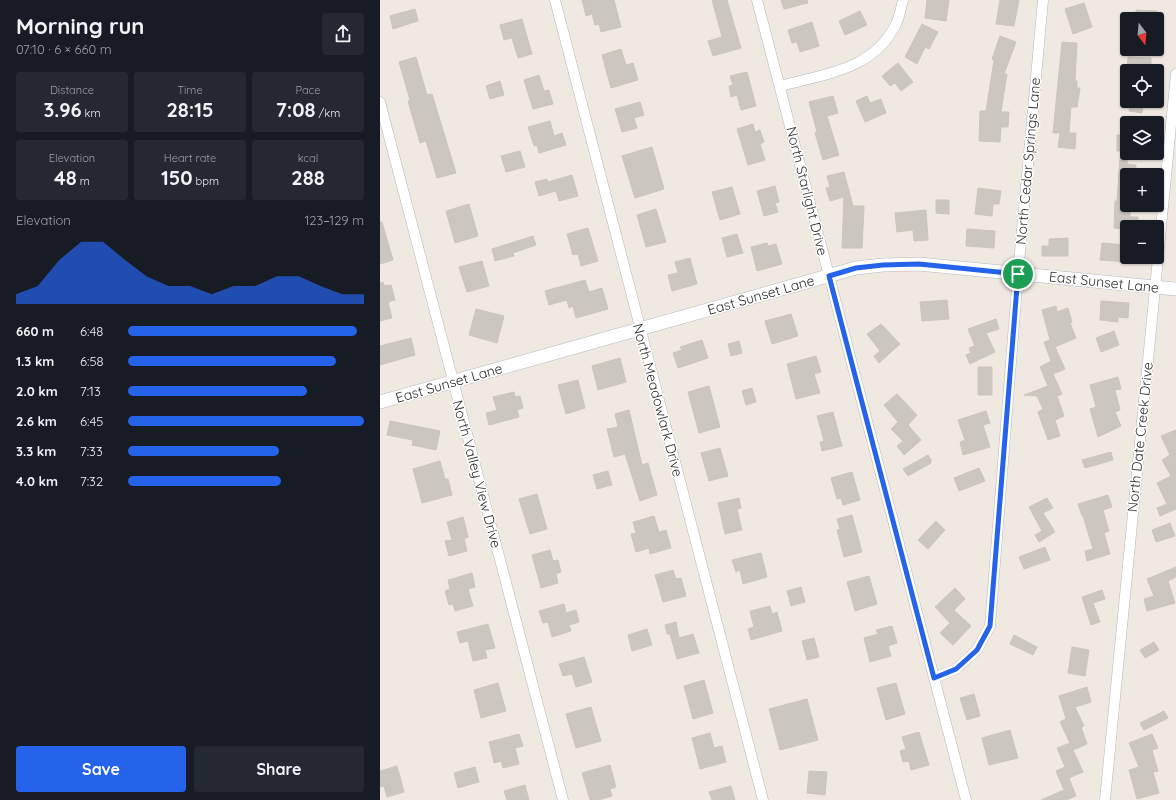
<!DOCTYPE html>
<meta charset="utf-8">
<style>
body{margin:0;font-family:Quicksand,sans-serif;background:#242831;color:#f1f3f6;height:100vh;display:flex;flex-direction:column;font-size:15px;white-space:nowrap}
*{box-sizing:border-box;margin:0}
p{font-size:13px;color:#9ea1a6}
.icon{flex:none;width:22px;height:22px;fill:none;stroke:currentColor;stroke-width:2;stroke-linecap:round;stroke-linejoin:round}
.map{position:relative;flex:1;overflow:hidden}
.sheet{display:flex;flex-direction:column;background:#171b24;width:380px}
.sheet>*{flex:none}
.needle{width:26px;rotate:164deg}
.fabs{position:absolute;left:740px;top:12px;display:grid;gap:8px}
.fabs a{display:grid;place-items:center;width:44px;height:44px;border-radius:4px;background:#171b24;box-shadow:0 1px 3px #0004;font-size:20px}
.pin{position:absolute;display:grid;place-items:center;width:34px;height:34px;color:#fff;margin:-17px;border:2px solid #fff;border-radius:50%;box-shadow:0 1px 4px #0007}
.round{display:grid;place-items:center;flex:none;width:42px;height:42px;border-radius:4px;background:#242831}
.summary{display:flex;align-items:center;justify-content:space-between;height:68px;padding:0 16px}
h1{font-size:22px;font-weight:700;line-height:30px}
.metrics{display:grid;grid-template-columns:repeat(3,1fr);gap:6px;height:68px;padding:4px 16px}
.metrics div{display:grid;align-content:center;border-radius:4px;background:#242831;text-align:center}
.metrics b{font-size:20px;font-weight:700}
.metrics small{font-size:11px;font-weight:400}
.metrics p{font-size:11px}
.chart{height:112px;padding:8px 16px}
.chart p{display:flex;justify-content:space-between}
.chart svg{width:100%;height:72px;margin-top:4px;fill:#2563eb;opacity:.7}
.button{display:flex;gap:8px;margin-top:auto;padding:8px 16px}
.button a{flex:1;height:46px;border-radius:4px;background:#2563eb;color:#fff;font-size:16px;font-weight:700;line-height:46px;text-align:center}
.button a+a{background:#242831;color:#f1f3f6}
ul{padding:0 16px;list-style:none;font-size:13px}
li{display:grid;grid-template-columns:64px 48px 1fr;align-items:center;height:30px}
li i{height:10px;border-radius:5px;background:#2563eb}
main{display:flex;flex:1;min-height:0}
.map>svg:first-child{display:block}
.building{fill:#cbc7bf;stroke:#cbc5ba}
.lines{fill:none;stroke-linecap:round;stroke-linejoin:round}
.minor-casing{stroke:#b4b7c1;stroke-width:11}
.tertiary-casing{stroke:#b4b7c1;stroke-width:14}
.minor{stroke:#fff;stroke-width:10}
.tertiary{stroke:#fff;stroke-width:13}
.route-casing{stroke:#fff;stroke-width:8}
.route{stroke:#2563eb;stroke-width:5}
.labels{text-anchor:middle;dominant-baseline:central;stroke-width:3;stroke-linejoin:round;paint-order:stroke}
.street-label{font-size:14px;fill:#2e2e2e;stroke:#fff}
</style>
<main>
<section class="sheet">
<div class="summary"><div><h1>Morning run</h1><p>07:10 · 6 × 660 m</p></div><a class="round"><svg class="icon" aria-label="share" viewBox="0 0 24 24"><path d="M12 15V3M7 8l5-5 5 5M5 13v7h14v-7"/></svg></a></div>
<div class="metrics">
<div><p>Distance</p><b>3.96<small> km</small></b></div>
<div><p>Time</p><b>28:15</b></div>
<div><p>Pace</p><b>7:08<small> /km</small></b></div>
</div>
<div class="metrics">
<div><p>Elevation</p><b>48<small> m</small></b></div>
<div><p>Heart rate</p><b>150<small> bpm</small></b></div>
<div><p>kcal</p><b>288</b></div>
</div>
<div class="chart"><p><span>Elevation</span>123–129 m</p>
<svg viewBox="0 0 160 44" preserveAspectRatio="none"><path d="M0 44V38L10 33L20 17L30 6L40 6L50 17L60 27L70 33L80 33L90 38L100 33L110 33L120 27L130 27L140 33L150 38L160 38V44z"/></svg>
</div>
<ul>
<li><b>660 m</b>6:48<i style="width:97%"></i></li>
<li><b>1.3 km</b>6:58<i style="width:88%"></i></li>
<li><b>2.0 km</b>7:13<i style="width:76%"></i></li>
<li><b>2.6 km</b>6:45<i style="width:100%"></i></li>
<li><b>3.3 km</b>7:33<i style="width:64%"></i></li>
<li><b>4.0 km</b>7:32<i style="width:65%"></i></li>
</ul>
<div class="button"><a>Save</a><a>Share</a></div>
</section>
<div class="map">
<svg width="796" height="800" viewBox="0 0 796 800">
<rect width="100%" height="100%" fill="#efe9e1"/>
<path class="building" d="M202 0H234L241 27 221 32 219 24 215 25 212 14 206 16Z
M332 0H347L361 48 333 56 328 41 342 37Z
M401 0H427L428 3 404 9Z
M547 0H569L566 21 545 18Z
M620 0H639L634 26 616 24Z
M704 3 712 27 693 34 685 9Z
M35 9 38 21 13 29 10 16Z
M756 10 777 11 776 19H756Z
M480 11 487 25 465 35 459 21Z
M142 19 152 54 138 58 132 38 124 40 120 25Z
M432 22 439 46 420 52 417 42 412 43 408 30Z
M542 24 558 32 549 49 545 47 537 64 525 57Z
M620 36 636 42 624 74H627L621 112H629L628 127H621L620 142 599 141 600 111H606L614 60 612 59Z
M682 42 697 43 695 80 697 81V88H700L697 107H691L689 133H696L695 149 678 147 680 133H673Z
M241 49 246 65 253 63 258 80 231 88 222 55Z
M36 57 47 95 52 94 76 173 57 178 46 141 40 143 28 101 30 100 19 62Z
M748 57 771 58V71H747Z
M518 63 533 82 521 91 515 83 510 86 502 76Z
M367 72 376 106 361 110 357 95 351 97 349 86 353 85 350 76Z
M159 75 164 91 169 90 173 104 153 109 144 80Z
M120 81 124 95 110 99 106 86Z
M453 96 458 113 447 116 459 155 443 160 435 133 437 132 429 102Z
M487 96 490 103 501 99 506 113 485 122 476 101Z
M751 101H764L762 113 749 111Z
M260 102 264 115 254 118 257 128 242 132 235 109Z
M170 121 174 136 182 133 186 145 159 153 157 145 154 146 148 127Z
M373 124 375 132 380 130 384 142 380 144 385 160 368 165 357 129Z
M737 135H747V151H737Z
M272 147 284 189 255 198 242 156Z
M140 151 145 167 126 172 121 156Z
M740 158H747V164L756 165 755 175H747V205H750V217H758V227H747V229L734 228 735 201H737Z
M464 172 473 206H484L482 248H462L464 197 450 201 446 188 450 187 447 176Z
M192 175 198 196 179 201 176 191 159 196 155 182 167 179 168 182Z
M395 186 399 202 395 203 398 212 384 216 377 191Z
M352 187 360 214 340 220 332 192Z
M598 188 621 191 619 204H613L612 216 595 214Z
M556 200H569V214L556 213Z
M89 204 98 236 75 243 66 211Z
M276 209 286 242 266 247 257 215Z
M546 210 548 240 534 241 533 230 517 232 515 213Z
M0 222H2L13 260 0 264Z
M208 228 218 261 201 266 198 254 193 255 187 234Z
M587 229 615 231 614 248 586 246Z
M357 234 363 253 347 257 342 238Z
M153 236 156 245 133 253 134 256 115 261 112 249Z
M688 238V256H662V246H669V239Z
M387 243 388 246 396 244 402 264 377 271 371 247Z
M722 243 747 245V262L720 260Z
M310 258 317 284 292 291 288 275 298 273 295 262Z
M102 261 109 286 87 292 79 267Z
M205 280 209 292 222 288 228 309 196 318 193 306 189 308 187 300 169 305 165 291Z
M3 282 4 286 11 285 15 300 8 302 12 318 0 321V283Z
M567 300 569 319 542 321 540 302Z
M721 301 749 303 748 318 738 317V322L720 320Z
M676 306 677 312 688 308 692 322 690 323 696 338 675 347 685 369 673 374 682 394 677 396 684 416 675 420 680 436 668 440 658 412 663 409 657 396 644 395 668 386 660 367 671 361 664 342 670 340 662 310Z
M96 309 124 316 117 343 89 335Z
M411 314 418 336 392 344 385 321Z
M616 319 619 329 606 333 615 352 590 364 586 355 591 353 589 348 595 346 588 329Z
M501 324 520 344 499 363 494 356 500 351 487 334Z
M734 331 739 345 721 352 716 338Z
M31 338 35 355 0 365V346Z
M322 340 328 358 298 368 293 353 302 350 300 347Z
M359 341 362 353 351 356 348 344Z
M436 356 441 372 434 374 440 393 416 399 407 364Z
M240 358 246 382 218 390 212 366Z
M598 367H612V395H598Z
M738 377 741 389 735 390 740 410 735 412 741 426 718 437 710 409 716 407 710 385Z
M198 380 205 408 186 414 178 385Z
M329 386 340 427 319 433 308 392Z
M372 388 376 402 366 405 362 391Z
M134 392 135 397 140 396 143 408 137 410 139 417 109 425 106 413 117 410 113 397Z
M517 394 537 415 528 425 541 440 524 455 517 446 523 441 511 429 518 422 504 405Z
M249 410 262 465 268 463 277 495 260 501 245 454 234 457 227 429 238 427 235 414Z
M606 411 610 423 603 425 610 447 583 455 580 442 585 440 578 420Z
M453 412 462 446 442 451 440 442 444 441 437 416Z
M10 421 60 431 56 450 32 445 33 440 7 435Z
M796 430V509L780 516 777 508 787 504 777 483 791 476 782 460 790 455 781 436Z
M340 448 348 476 329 481 321 453Z
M731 452 733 460 705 468 702 460Z
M548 455 551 460V463L528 476 523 469Z
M60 461 65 479H68L72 495 42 503 33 469Z
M599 468 605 481 579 491 574 478Z
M228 471 232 485 217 489 213 475Z
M472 472 480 500 463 505 461 498 457 499 451 478Z
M157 494 167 529 150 534 139 499Z
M728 495 732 507 723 510 729 531 724 533 730 554 707 561 705 551 713 549 703 516H702L698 504Z
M359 498 361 508 357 509 362 530 345 534 338 503Z
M667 498 673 508 663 513 675 532 659 542 655 535 662 531 649 507Z
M472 515 482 552 464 557 457 530 460 529 457 519Z
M274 516 279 532 286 530 291 548 270 554 269 548 256 552 251 534 256 533 253 522Z
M83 517 88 537 84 539 87 551 69 556 65 541 72 540 67 522Z
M556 521 565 530 548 549 538 540Z
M790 523 795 536 776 542 772 530Z
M665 547 670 560 644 569 639 557Z
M170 550 173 561 178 560 181 572 176 574 178 583 161 588 152 555Z
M381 553 387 577 363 584 360 570 356 572 352 560Z
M796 567V577L788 581 795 603 767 611 764 599 774 596 767 579Z
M293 570 296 579 301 578 306 596 283 602 275 575Z
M92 573 95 587 88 589 93 606 75 611 73 604 69 605 65 591 70 589 68 580Z
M489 576 497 604 475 611 467 582Z
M421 587 425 602 411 606 407 591Z
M575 588 585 599 574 610 591 626 573 645 560 633 570 623 555 607Z
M722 590 725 599 713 603 720 622 711 625 702 597Z
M184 604 186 613 196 610 199 622 189 625 191 631 172 637 168 622 163 623 159 611Z
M390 606 392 614 397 612 402 631 371 640 368 629 374 627 370 611Z
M296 622 299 638 313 634 319 653 297 659 290 634H287L285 625Z
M108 624 115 648 105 650 107 658 93 661 88 641 80 643 77 632Z
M512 626 517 643 508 646 511 656 490 662 484 638 498 634 496 630Z
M267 629 272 645 252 651 248 635Z
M634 635 657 647 653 655 630 644Z
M434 638 439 657 427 660 422 641Z
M774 642 779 650 765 658 760 650Z
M692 647 709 650 705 676 688 673Z
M204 657 212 682 196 687 192 674 183 676 179 664Z
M324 680 333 713 313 719 304 686Z
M118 683 126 711 101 718 94 690Z
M516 683 525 714 506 720 497 688Z
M707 687 711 702 695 707 704 726 701 727 707 744 693 750 703 772 689 778 696 796 686 800H661L684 790 676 771 685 767 677 748 690 743 680 722 686 719 679 696Z
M594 694 600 716 587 720 580 698Z
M427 699 438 740 400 750 389 709Z
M211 707 221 741 196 748 186 714Z
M784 711 788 718 764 730 760 723Z
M630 730 638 758 609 765 602 738Z
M539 732 549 765 531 770 529 761 523 762 520 751 526 749 522 737Z
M330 733 334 748 342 746 346 762 320 769 312 738Z
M139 734 143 746 135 748 139 764 123 768 121 761 114 763 109 742Z
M772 734 778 748 772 750 778 771 773 772 779 793 757 799 749 770 759 767 749 743Z
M230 765 236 787 230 789 232 796 218 800H210L202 773Z
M17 766 24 792 7 797 4 786 0 787V771Z
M95 767 99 782 78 788 74 773Z
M429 771 447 772 445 795 427 793Z
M145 785 149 800H127L124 791Z
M351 786 355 800H332L329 792Z"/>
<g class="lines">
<defs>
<path id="minor" d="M175 0 383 800
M377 0 586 800
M400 86C444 74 494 70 516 24 520 16 521 8 523 0
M0 102 183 800
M554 678 576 669 597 650 610 626 638 274 663 0
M725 800 796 74"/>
<path id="tertiary" d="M0 402 476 268 503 265 539 264 796 289"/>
</defs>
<use href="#minor" class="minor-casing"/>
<use href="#tertiary" class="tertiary-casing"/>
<use href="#minor" class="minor"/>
<use href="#tertiary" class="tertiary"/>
</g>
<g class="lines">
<defs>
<path id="route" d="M539 264 638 274 610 626 597 650 576 669 554 678 449 276 476 268 503 265Z"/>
</defs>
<use href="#route" class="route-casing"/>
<use href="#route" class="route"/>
</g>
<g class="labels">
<g class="street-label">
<text transform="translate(648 161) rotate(-85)">North Cedar Springs Lane</text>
<text transform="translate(427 191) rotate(76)">North Starlight Drive</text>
<text transform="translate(724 282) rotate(6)">East Sunset Lane</text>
<text transform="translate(381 295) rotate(-16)">East Sunset Lane</text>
<text transform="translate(69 383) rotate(-16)">East Sunset Lane</text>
<text transform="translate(278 400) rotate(75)">North Meadowlark Drive</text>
<text transform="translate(760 437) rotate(-84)">North Date Creek Drive</text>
<text transform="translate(97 474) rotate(75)">North Valley View Drive</text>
</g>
</g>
</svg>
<div class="fabs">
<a><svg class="needle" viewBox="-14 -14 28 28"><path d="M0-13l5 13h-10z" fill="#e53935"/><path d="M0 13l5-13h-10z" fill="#9ea1a6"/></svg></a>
<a><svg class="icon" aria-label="locate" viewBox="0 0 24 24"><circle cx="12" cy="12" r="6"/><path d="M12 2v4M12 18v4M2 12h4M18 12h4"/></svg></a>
<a><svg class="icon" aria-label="layers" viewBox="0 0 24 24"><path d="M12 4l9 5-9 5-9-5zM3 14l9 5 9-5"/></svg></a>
<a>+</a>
<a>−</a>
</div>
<div class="pin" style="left:638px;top:274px;background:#1e9e55"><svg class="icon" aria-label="arrive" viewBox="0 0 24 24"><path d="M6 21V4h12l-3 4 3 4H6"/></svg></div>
</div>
</main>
